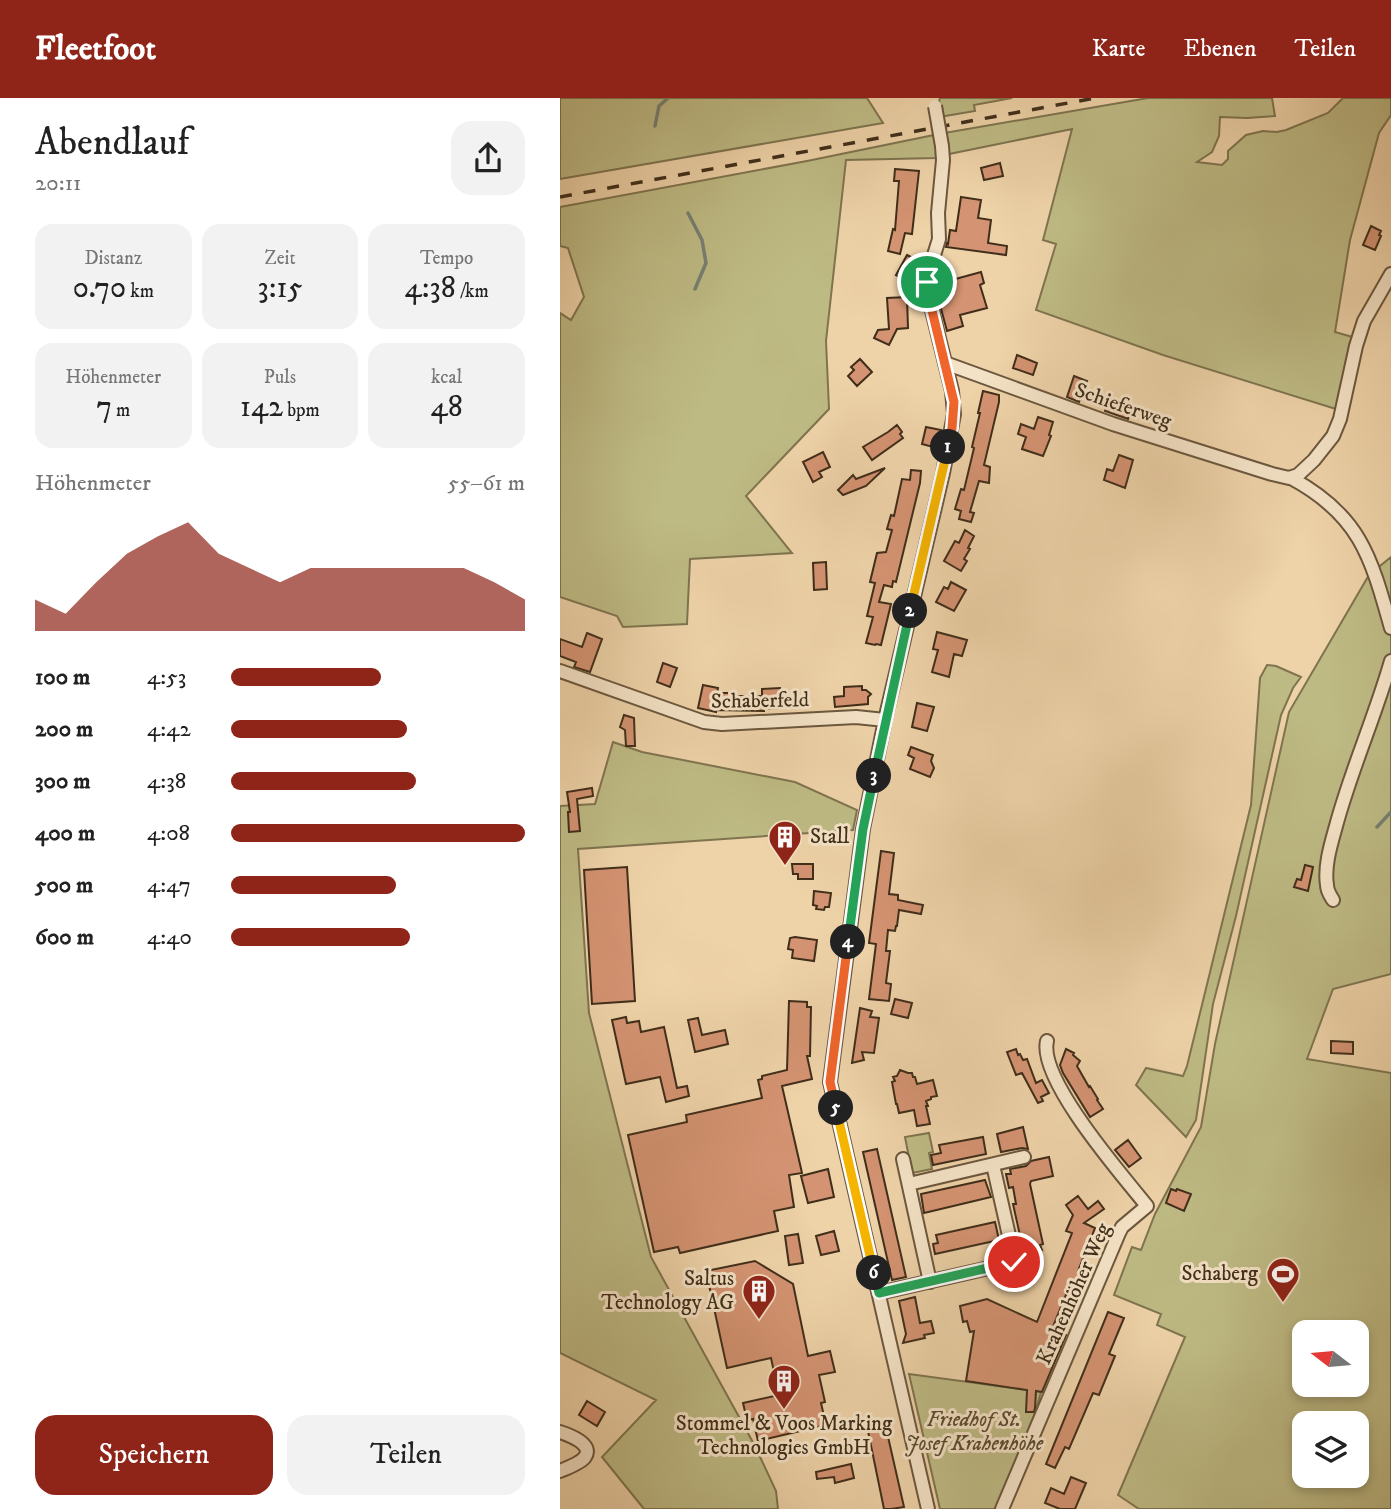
<!DOCTYPE html>
<html lang="de">
<meta charset="utf-8">
<style>
body{margin:0;font-family:"IM FELL DW Pica",serif;background:#f2f2f2;color:#222;height:100vh;display:flex;flex-direction:column;font-size:26px;white-space:nowrap}
*{box-sizing:border-box;margin:0}
p{font-size:23px;color:#767676}
.icon{flex:none;width:38px;height:38px;fill:none;stroke:currentColor;stroke-width:2;stroke-linecap:round;stroke-linejoin:round}
.map{position:relative;flex:1;overflow:hidden}
.drawer{display:flex;flex-direction:column;background:#fff;width:560px}
.drawer>*{flex:none}
.needle{width:46px;rotate:286deg}
.controls{position:absolute;left:732px;top:1222px;display:grid;gap:14px}
.controls a{display:grid;place-items:center;width:77px;height:77px;border-radius:14px;background:#fff;box-shadow:0 4px 10px #0003;font-size:35px}
.pin{position:absolute;display:grid;place-items:center;width:60px;height:60px;color:#fff;margin:-30px;border:4px solid #fff;border-radius:50%;box-shadow:0 2px 7px #0007}
.km{position:absolute;width:35px;height:35px;margin:-18px;border-radius:50%;background:#222;color:#fff;font-size:19px;line-height:35px;text-align:center}
.round{display:grid;place-items:center;flex:none;width:74px;height:74px;border-radius:21px;background:#f2f2f2}
.head{display:flex;align-items:center;justify-content:space-between;height:119px;padding:0 35px}
h1{font-size:38px;font-weight:600;line-height:52px}
.metrics{display:grid;grid-template-columns:repeat(3,1fr);gap:10px;height:119px;padding:7px 35px}
.metrics div{display:grid;align-content:center;border-radius:18px;background:#f2f2f2;text-align:center}
.metrics b{font-size:30px;font-weight:600}
.metrics small{font-size:19px;font-weight:400}
.metrics p{font-size:19px}
.chart{height:196px;padding:14px 35px}
.chart p{display:flex;justify-content:space-between}
.chart svg{width:100%;height:126px;margin-top:7px;fill:#8f2418;opacity:.7}
.button{display:flex;gap:14px;margin-top:auto;padding:14px 35px}
.button a{flex:1;height:80px;border-radius:21px;background:#8f2418;color:#fff;font-size:28px;font-weight:600;line-height:80px;text-align:center}
.button a+a{background:#f2f2f2;color:#222}
ul{padding:0 35px;list-style:none;font-size:23px}
li{display:grid;grid-template-columns:112px 84px 1fr;align-items:center;height:52px}
li i{height:18px;border-radius:9px;background:#8f2418}
header{display:flex;align-items:center;gap:42px;box-sizing:border-box;height:98px;padding:0 35px;background:#8f2418;color:#fff}
header strong{font-size:33px}
nav{display:flex;gap:38px;margin-inline-start:auto;font-size:24px}
main{display:flex;flex:1;min-height:0}
.map>svg:first-child{display:block}
.green{fill:#beba84;stroke:#7f744f;stroke-width:2;fill-rule:evenodd}
.lines{fill:none;stroke-linecap:round;stroke-linejoin:round}
.stream{stroke:#778073;stroke-width:3.5}
.building{fill:#d49372;stroke:#402e1a;stroke-width:2}
.minor-casing{stroke:#6c573e;stroke-width:16}
.minor{stroke:#f4e2c6;stroke-width:12}
.rail{stroke:#402e1a;stroke-width:3.5;stroke-dasharray:12 12;stroke-linecap:butt}
.minor-bridge-casing{stroke:#6c573e;stroke-width:16;stroke-linecap:butt}
.minor-bridge{stroke:#f4e2c6;stroke-width:12}
.split-1-casing{stroke:#fff;stroke-width:14}
.split-2-casing{stroke:#fff;stroke-width:14}
.split-3-casing{stroke:#fff;stroke-width:14}
.split-4-casing{stroke:#fff;stroke-width:14}
.split-5-casing{stroke:#fff;stroke-width:14}
.split-6-casing{stroke:#fff;stroke-width:14}
.split-7-casing{stroke:#fff;stroke-width:14}
.split-1{stroke:#f0652b;stroke-width:9}
.split-2{stroke:#f5b400;stroke-width:9}
.split-3{stroke:#22a559;stroke-width:9}
.split-4{stroke:#22a559;stroke-width:9}
.split-5{stroke:#f0652b;stroke-width:9}
.split-6{stroke:#f5b400;stroke-width:9}
.split-7{stroke:#22a559;stroke-width:9}
.labels{text-anchor:middle;dominant-baseline:central;stroke-width:6;stroke-linejoin:round;paint-order:stroke}
.street-label{font-size:21px;fill:#402e1a;stroke:#f4e2c6}
.poi-label{font-size:21px;fill:#402e1a;stroke:#f4e2c6;text-anchor:end}
.park-label{font-size:21px;font-style:italic;fill:#594a2f;stroke:#f4e2c6}
</style>
<header>
<strong>Fleetfoot</strong>
<nav><a>Karte</a><a>Ebenen</a><a>Teilen</a></nav>
</header>
<main>
<section class="drawer">
<div class="head"><div><h1>Abendlauf</h1><p>20:11</p></div><a class="round"><svg class="icon" aria-label="share" viewBox="0 0 24 24"><path d="M12 15V3M7 8l5-5 5 5M5 13v7h14v-7"/></svg></a></div>
<div class="metrics">
<div><p>Distanz</p><b>0.70<small> km</small></b></div>
<div><p>Zeit</p><b>3:15</b></div>
<div><p>Tempo</p><b>4:38<small> /km</small></b></div>
</div>
<div class="metrics">
<div><p>Höhenmeter</p><b>7<small> m</small></b></div>
<div><p>Puls</p><b>142<small> bpm</small></b></div>
<div><p>kcal</p><b>48</b></div>
</div>
<div class="chart"><p><span>Höhenmeter</span>55–61 m</p>
<svg viewBox="0 0 160 44" preserveAspectRatio="none"><path d="M0 44V33L10 38L20 27L30 17L40 11L50 6L60 17L70 22L80 27L90 22L100 22L110 22L120 22L130 22L140 22L150 27L160 33V44z"/></svg>
</div>
<ul>
<li><b>100 m</b>4:53<i style="width:51%"></i></li>
<li><b>200 m</b>4:42<i style="width:60%"></i></li>
<li><b>300 m</b>4:38<i style="width:63%"></i></li>
<li><b>400 m</b>4:08<i style="width:100%"></i></li>
<li><b>500 m</b>4:47<i style="width:56%"></i></li>
<li><b>600 m</b>4:40<i style="width:61%"></i></li>
</ul>
<div class="button"><a>Speichern</a><a>Teilen</a></div>
</section>
<div class="map">
<svg width="831" height="1411" viewBox="0 0 831 1411">
<rect width="100%" height="100%" fill="#eed2a8"/>
<filter id="stains"><feTurbulence type="fractalNoise" baseFrequency=".00286" numOctaves="4"/><feColorMatrix values="0 0 0 0 .2 0 0 0 0 .09 0 0 0 0 .02 0 0 0 .5 -.17"/></filter>
<radialGradient id="worn" r=".72"><stop offset=".6" stop-color="#630" stop-opacity="0"/><stop offset="1" stop-color="#630" stop-opacity=".3"/></radialGradient>
<path class="green" d="M0 0H307L323 25 0 81Z
M380 0H452L414 7 415 13 379 19 378 8Z
M588 0H712L715 18 687 20 660 19 659 38 652 54 637 64 662 67 668 61V53L686 37 703 33 717 34 726 32 768 15 783 0H831V17L819 35 790 142 775 234 796 240 779 312 603 257 476 212 496 146 483 142 512 31 389 56 384 43V35Z
M374 37 377 60 286 62 266 243 269 311 186 398 232 455 130 461 127 526 63 529 57 518 0 499V215L11 222 24 199 8 150 0 148V109L247 63Z
M831 459V876L773 891 747 961 831 975V1411H579L558 1397 625 1239 597 1227 601 1216 554 1197 572 1149 581 1152 595 1116 641 1029 655 946 729 614 809 477ZM744 1234H796V1286H744ZM744 1325H796V1377H744Z
M707 567 716 568 741 579 733 590 721 617 676 818 653 906 636 1022 626 1039 576 987 586 970 623 978 627 968 691 707 700 580Z
M53 644 82 654 235 684 297 712 293 732 18 751 29 915 91 1159 195 1348 216 1393 218 1411H84L42 1359 96 1302 0 1255V708L35 706Z
M369 1035 373 1054 369 1055 372 1071 352 1075 345 1039Z
M349 1276 481 1294 474 1318 436 1411H380Z"/>
<g class="lines">
<path class="stream" d="M95 28 99 8 108 0
M128 115 142 142 146 165 135 191
M817 729 831 714"/>
</g>
<path class="building" d="M440 65 443 78 424 82 421 70Z
M335 71 359 73 352 136 345 135 340 156 328 153 333 131 335 132 339 83H334Z
M401 99 421 102 418 120 431 122 428 145 447 148 446 157 386 149 387 145 388 146 390 132 396 133Z
M811 128 821 133 819 137 821 138 815 152 803 147Z
M347 157 362 165 351 185 336 177Z
M421 174 424 185 420 187 427 210 400 217 403 228 387 233 376 192 377 186Z
M347 199 348 230 337 231 329 247 314 240 318 232 329 231 327 200Z
M457 257 477 265 473 277 453 270Z
M300 261 312 274 297 288 288 278 294 272 291 269Z
M514 278 527 283 519 304 507 299Z
M423 293 439 297V304L424 367 430 369 429 385 419 383 410 414 414 415 411 424 399 421 401 413 395 411 401 391 404 392 414 350 412 349 420 315H418Z
M550 299 573 307 568 321 545 313Z
M478 319 493 324 489 337 491 338 483 358 462 351 466 339 458 336 461 326 474 331Z
M337 327 342 334 340 336 343 340 312 362 303 349 328 334Z
M366 329 381 332 377 350 362 346Z
M263 354 270 369 259 374 262 379 253 384 243 364Z
M559 357 573 362 565 390 544 382 547 371 553 373Z
M325 370 306 388 283 397 278 392 293 377 296 381Z
M351 372 361 373 360 385 336 484 333 483 332 489 324 487 319 504 331 506 321 547 316 546 315 547 306 545 313 519 307 518 315 485 310 484 317 455 326 454 332 432 327 431 331 417 334 418 342 381 350 382Z
M405 432 414 438 408 450 410 451 404 461 407 463 401 473 384 463 395 443 399 445Z
M266 464 267 491 254 492 253 465Z
M391 484 406 492 394 513 376 504 384 489 388 491Z
M377 534 407 542 402 558 394 556 389 579 372 574 378 552 373 551Z
M27 535 42 541 30 574 14 569 16 564 0 558V541L22 549Z
M103 565 117 570 110 589 97 584Z
M143 587 158 590 157 595H176V598H202V591L220 590 221 610 204 611V613L156 612V614L138 610Z
M302 588V592H306L311 596 308 599V606L275 609 274 599 284 598V589Z
M357 605 374 609 367 633 352 629Z
M64 617 74 620 75 648H66L65 632 60 629Z
M351 649 373 657 371 663 374 670 370 679 350 671 354 660 348 657Z
M32 690 33 698 17 701 20 733 9 734 8 714H10L7 694Z
M321 753 334 755 329 796 338 797V802L363 807 361 816 339 812 337 828H336L335 833 328 832 326 853H330L326 885 331 886 329 903 309 901 316 846 309 845Z
M232 766H253V781H238V776H233Z
M745 767 753 769 748 793 734 789 737 781 741 782Z
M67 769 75 903 32 906 24 772Z
M254 793 271 795 269 809H265L264 812 256 811 257 808 253 807Z
M235 839 257 842 254 863 232 860 233 852 228 851 230 840Z
M335 901 352 905 348 920 331 916Z
M229 903 247 904V909H251L250 958H247L252 981 222 988 242 1075 229 1077 234 1109 214 1113 218 1133 120 1155 118 1149 94 1154 68 1037 127 1024 126 1017 202 1000 198 982 202 981V978L227 972Z
M300 910 312 913 310 919 319 920 314 955 302 954 304 962 292 965Z
M66 919 67 925 79 923 81 934 104 929 117 990 127 988 129 998 106 1004 100 979 66 986 52 922Z
M138 920 142 937 165 932 168 946 135 954 128 922Z
M771 943 793 944V956L771 955Z
M456 951 458 957 460 956 463 962 467 961 476 985 482 982 489 995 481 999 483 1003 478 1005 462 975 456 977 447 954Z
M506 951 514 955 513 957 520 963 517 968 529 989 530 988 538 1001 537 1002 543 1011 530 1019 503 975 500 967Z
M340 972 348 975H352L353 979H355L357 986 373 982 377 998 371 999V1001L366 1003 368 1008H366L370 1026 357 1028 354 1012 339 1015 337 1006H336L332 984 335 983 333 979 337 978Z
M463 1029 468 1051 462 1050 441 1054 437 1036Z
M423 1039 426 1056 373 1067 371 1057 381 1055 379 1047Z
M568 1042 581 1060 569 1069 555 1052Z
M317 1051 346 1179 332 1182 303 1054Z
M489 1059 493 1078 471 1083 470 1086 483 1146 480 1147 482 1152 467 1155 466 1150 463 1151 453 1106H456L453 1089 449 1090 446 1076H451L450 1071 466 1068 471 1063Z
M268 1071 274 1099 248 1105 241 1078Z
M425 1082 431 1099 364 1115 361 1096Z
M611 1091 616 1093 617 1091 631 1096 624 1113 606 1105Z
M518 1098 528 1111 538 1103 544 1111 524 1125 535 1130 518 1173 522 1174 519 1183 515 1181 512 1188 510 1187 492 1231 506 1237 482 1294 476 1293 475 1310 474 1314H466L467 1292 406 1283 414 1233 410 1234 407 1223 403 1224 400 1208 427 1201 477 1224 512 1135 506 1133 513 1117 506 1107Z
M435 1124 439 1142 375 1156 373 1146 378 1145 376 1137Z
M274 1133 279 1153 261 1157 256 1138Z
M238 1136 243 1165 229 1167 225 1138Z
M195 1163 233 1186 248 1258 270 1253 275 1274 259 1277 265 1304 261 1305 266 1327 198 1343 193 1321 187 1322 183 1305 219 1297 211 1260 167 1270 146 1173Z
M355 1199 360 1225 371 1223 374 1235 364 1237 365 1240 343 1245 346 1236 339 1203Z
M548 1214 564 1220 549 1256 555 1258 539 1297 533 1295 509 1351 505 1349 495 1370 486 1366Z
M27 1303 45 1314 37 1328 19 1317Z
M326 1330 344 1409 331 1411H324L308 1333Z
M291 1366 294 1380 275 1385 274 1379 257 1381 256 1374Z
M511 1379 526 1385 515 1411H500L485 1405 491 1390 504 1396Z"/>
<g class="lines">
<defs>
<path id="minor" d="M385 265 553 326 712 376 729 380 738 377 754 362 773 338 780 321 796 248 804 223 831 176
M731 380C800 417 811 459 831 530
M0 573 144 624 162 626 296 619 325 622
M773 802C770 797 767 793 767 787 764 768 771 746 776 728 791 672 815 619 831 563
M343 1061 370 1184
M349 1086 464 1059
M319 1195 455 1164 433 1067
M0 1334C9 1337 34 1346 25 1359 21 1365 7 1370 0 1373
M368 1411 270 984 303 731 325 622 383 375 394 316 392 293 367 192 370 170 379 141 378 115 383 62 382 48
M442 1411 559 1135 562 1129 587 1108C562 1077 478 981 487 943"/>
</defs>
<use href="#minor" class="minor-casing"/>
<use href="#minor" class="minor"/>
<path class="rail" d="M0 99 535 0"/>
<defs>
<path id="minor-bridge" d="M375 8 382 48"/>
</defs>
<use href="#minor-bridge" class="minor-bridge-casing"/>
<use href="#minor-bridge" class="minor-bridge"/>
</g>
<g class="lines">
<defs>
<path id="split-1" d="M367 184 368 196 394 304 392 330 388 349"/>
<path id="split-2" d="M350 513 388 349"/>
<path id="split-3" d="M314 678 350 513"/>
<path id="split-4" d="M288 844 303 731 314 678"/>
<path id="split-5" d="M276 1010 270 984 288 844"/>
<path id="split-6" d="M276 1010 314 1175"/>
<path id="split-7" d="M314 1175 319 1195 454 1164"/>
</defs>
<use href="#split-1" class="split-1-casing"/>
<use href="#split-2" class="split-2-casing"/>
<use href="#split-3" class="split-3-casing"/>
<use href="#split-4" class="split-4-casing"/>
<use href="#split-5" class="split-5-casing"/>
<use href="#split-6" class="split-6-casing"/>
<use href="#split-7" class="split-7-casing"/>
<use href="#split-1" class="split-1"/>
<use href="#split-2" class="split-2"/>
<use href="#split-3" class="split-3"/>
<use href="#split-4" class="split-4"/>
<use href="#split-5" class="split-5"/>
<use href="#split-6" class="split-6"/>
<use href="#split-7" class="split-7"/>
</g>
<defs>
<symbol id="building-pin" viewBox="-11 -11 22 30"><path d="M0 17L-7.5 6A9.5 9.5 0 1 1 7.5 6Z" fill="#8f2418" stroke="#f4e2c6"/><path d="M-4-6H4V6H1V3H-1V6H-4ZM-2.5-4.3h1.7v1.8h-1.7ZM.8-4.3h1.7v1.8H.8ZM-2.5-1h1.7V.8h-1.7ZM.8-1h1.7V.8H.8Z" fill="#fff"/></symbol>
<symbol id="stadium-pin" viewBox="-11 -11 22 30"><path d="M0 17L-7.5 6A9.5 9.5 0 1 1 7.5 6Z" fill="#8f2418" stroke="#f4e2c6"/><path d="M0-5a6.5 5 0 1 0 0 10a6.5 5 0 1 0 0-10ZM-3.5-1.8h7v3.6h-7Z" fill="#fff"/></symbol>
</defs>
<g fill-rule="evenodd">
<use href="#building-pin" x="206" y="720" width="38" height="52"/>
<use href="#stadium-pin" x="704" y="1157" width="38" height="52"/>
<use href="#building-pin" x="180" y="1174" width="38" height="52"/>
<use href="#building-pin" x="205" y="1264" width="38" height="52"/>
</g>
<g class="labels">
<g class="street-label">
<text transform="translate(563 308) rotate(19)">Schieferweg</text>
<text transform="translate(200 603) rotate(-1)">Schaberfeld</text>
<text transform="translate(514 1196) rotate(-66)">Krahenhöher Weg</text>
</g>
<g class="poi-label">
<text x="250" y="739" text-anchor="start">Stall</text>
<text x="698" y="1176">Schaberg</text>
<text x="174" y="1181">Saltus<tspan x="174" dy="24">Technology AG</tspan></text>
<text x="224" y="1326" text-anchor="middle">Stommel &amp; Voos Marking<tspan x="224" dy="24">Technologies GmbH</tspan></text>
</g>
<g class="park-label">
<text x="414" y="1322">Friedhof St.<tspan x="414" dy="24">Josef Krahenhöhe</tspan></text>
</g>
</g>
<rect width="100%" height="100%" filter="url(#stains)"/>
<rect width="100%" height="100%" fill="url(#worn)"/>
</svg>
<div class="controls">
<a><svg class="needle" viewBox="-14 -14 28 28"><path d="M0-13l5 13h-10z" fill="#e53935"/><path d="M0 13l5-13h-10z" fill="#767676"/></svg></a>
<a><svg class="icon" aria-label="layers" viewBox="0 0 24 24"><path d="M12 4l9 5-9 5-9-5zM3 14l9 5 9-5"/></svg></a>
</div>
<div class="pin" style="left:367px;top:184px;background:#1e9e55"><svg class="icon" aria-label="arrive" viewBox="0 0 24 24"><path d="M6 21V4h12l-3 4 3 4H6"/></svg></div>
<div class="pin" style="left:454px;top:1164px;background:#d93025"><svg class="icon" aria-label="check" viewBox="0 0 24 24"><path d="M5 12l5 5 9-10"/></svg></div>
<b class="km" style="left:388px;top:349px">1</b>
<b class="km" style="left:350px;top:513px">2</b>
<b class="km" style="left:314px;top:678px">3</b>
<b class="km" style="left:288px;top:844px">4</b>
<b class="km" style="left:276px;top:1010px">5</b>
<b class="km" style="left:314px;top:1175px">6</b>
</div>
</main>
